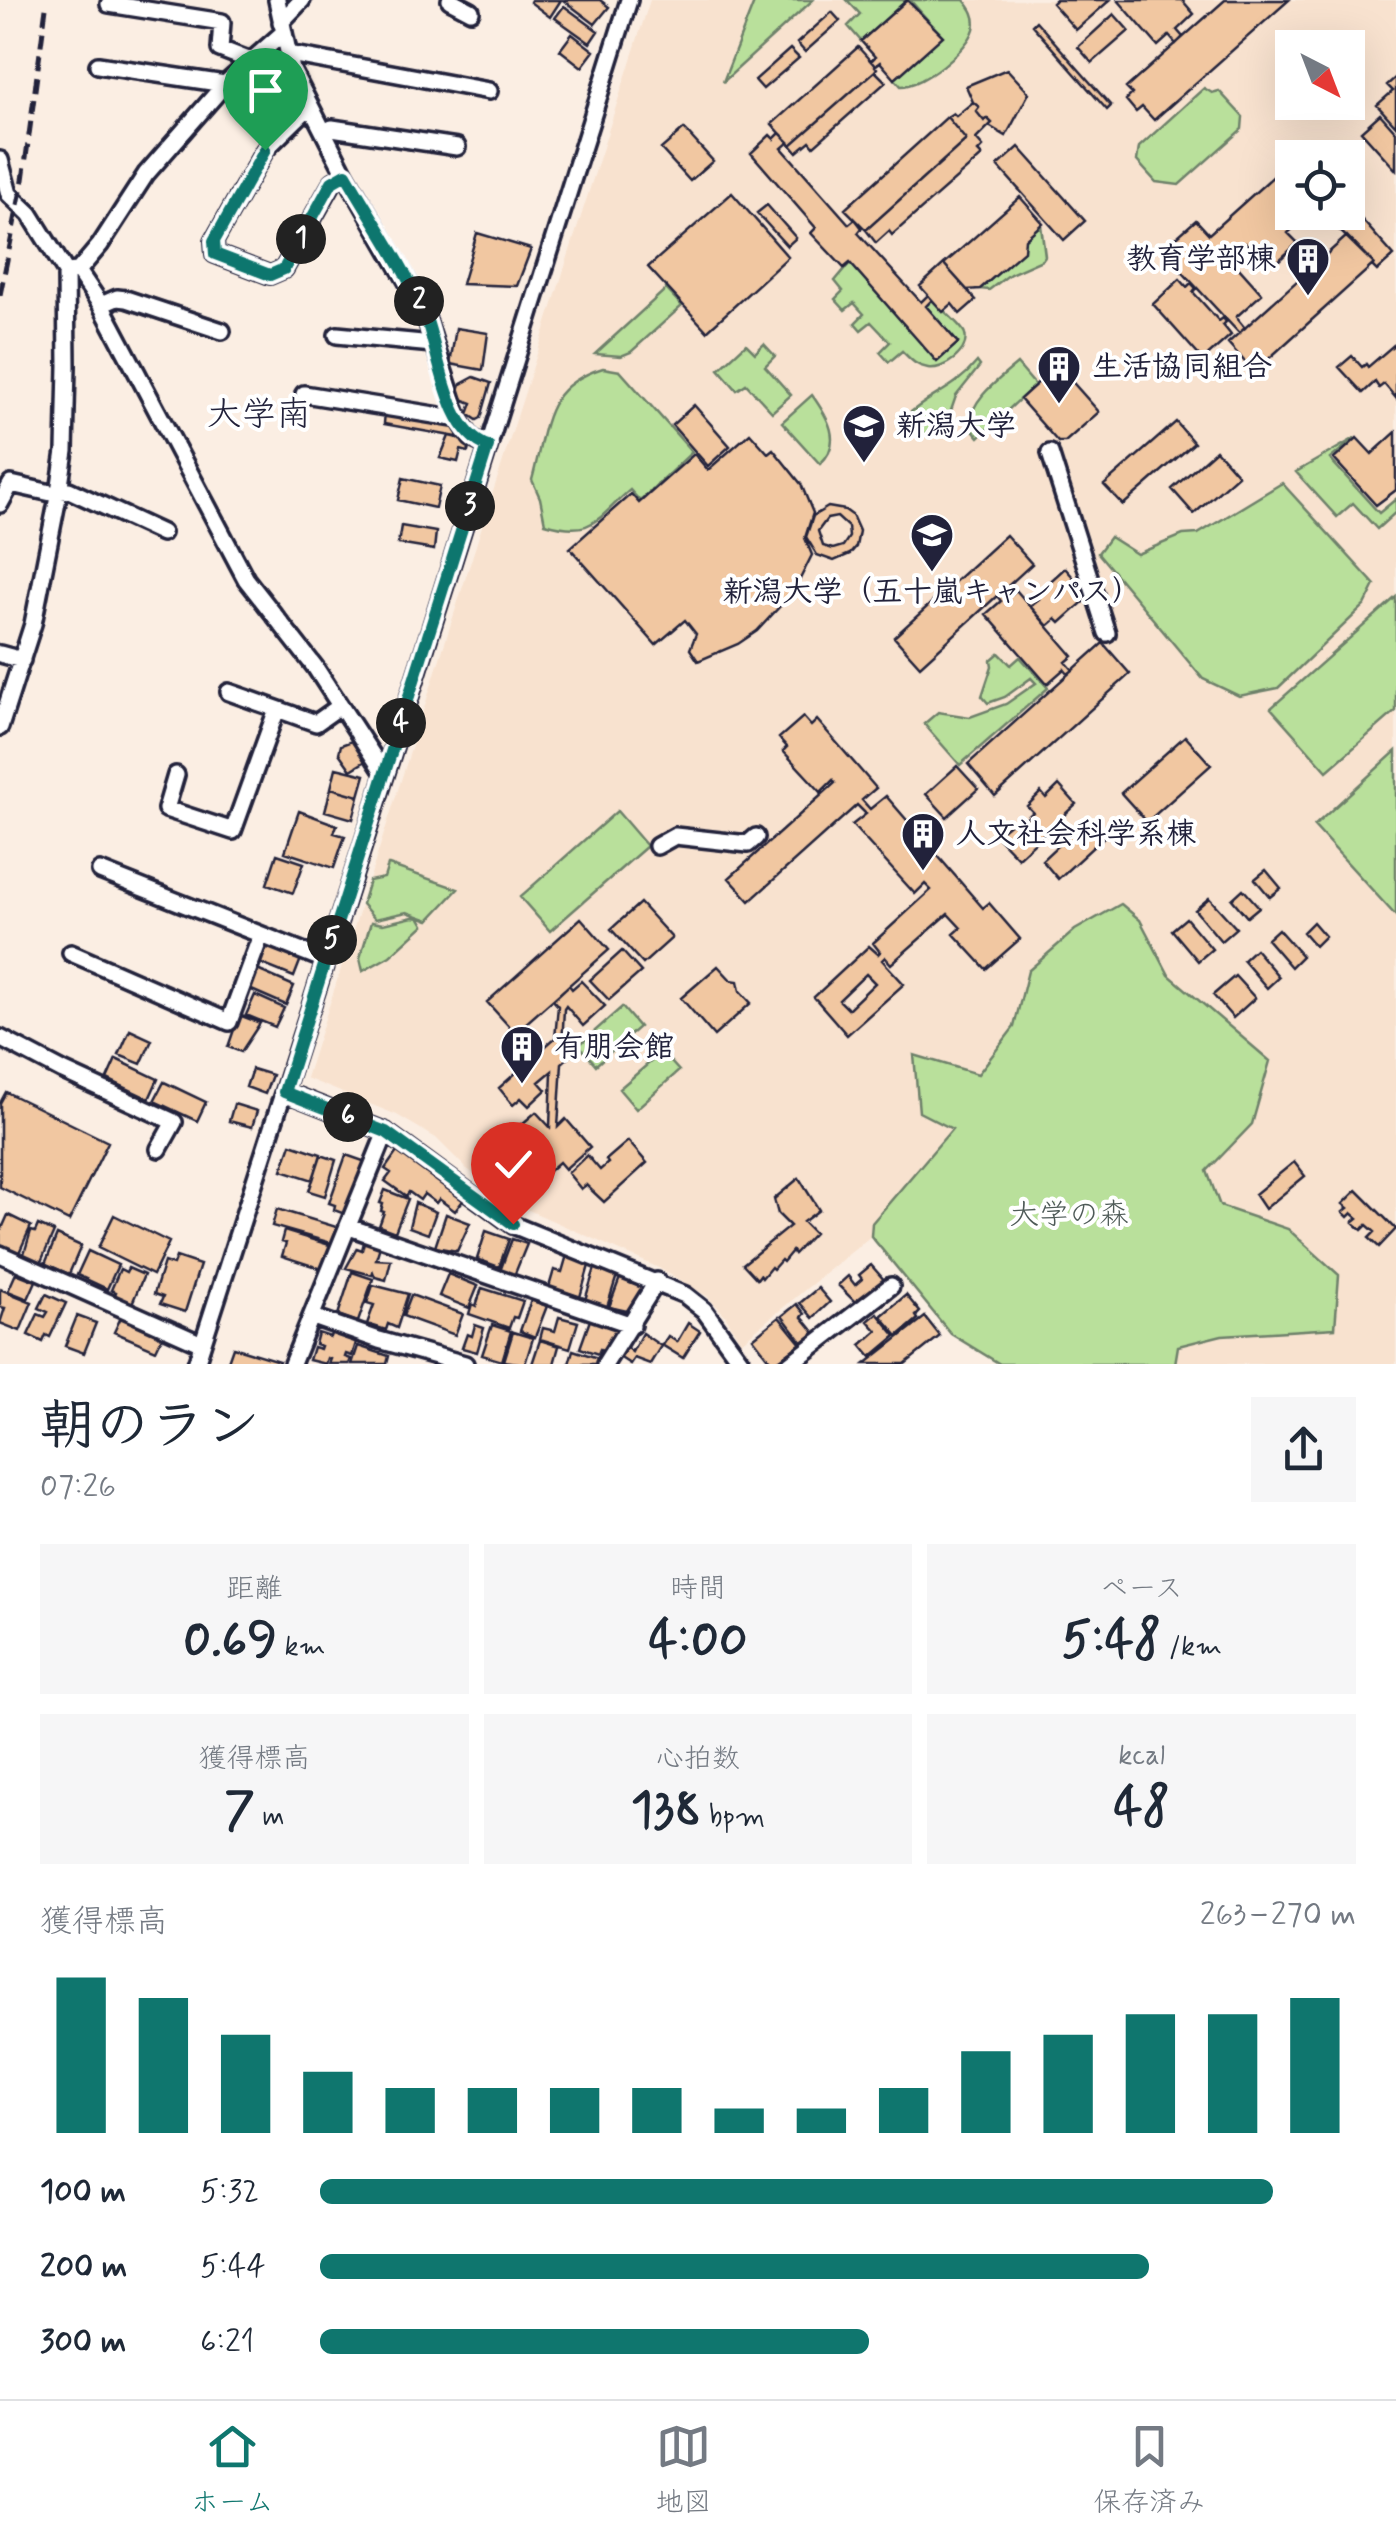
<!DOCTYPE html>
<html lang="ja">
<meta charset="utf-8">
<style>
body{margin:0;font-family:Mynerve,"Klee One",sans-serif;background:#f6f6f7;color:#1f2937;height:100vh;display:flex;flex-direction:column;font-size:38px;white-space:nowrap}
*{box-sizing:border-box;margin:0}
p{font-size:32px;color:#747a83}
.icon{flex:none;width:55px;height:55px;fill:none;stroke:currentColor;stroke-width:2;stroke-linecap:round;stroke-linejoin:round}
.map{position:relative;height:1364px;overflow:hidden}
.sheet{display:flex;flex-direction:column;background:#fff;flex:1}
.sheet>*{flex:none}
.needle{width:65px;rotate:138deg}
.buttons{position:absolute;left:1275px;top:30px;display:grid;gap:20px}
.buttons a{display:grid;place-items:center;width:90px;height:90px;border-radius:0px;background:#fff;box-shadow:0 10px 40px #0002;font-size:50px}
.pin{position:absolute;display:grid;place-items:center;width:85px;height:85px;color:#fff;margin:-102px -42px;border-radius:50% 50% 50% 0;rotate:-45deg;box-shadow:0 0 10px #0007}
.pin .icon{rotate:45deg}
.km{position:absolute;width:50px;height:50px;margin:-25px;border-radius:50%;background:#222;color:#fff;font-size:28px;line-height:50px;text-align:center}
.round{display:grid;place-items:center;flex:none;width:105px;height:105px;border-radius:0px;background:#f6f6f7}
.summary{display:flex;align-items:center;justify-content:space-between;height:170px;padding:0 40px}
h1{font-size:55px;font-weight:800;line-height:75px}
.stats{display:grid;grid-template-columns:repeat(3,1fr);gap:15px;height:170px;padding:10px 40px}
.stats div{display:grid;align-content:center;border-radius:0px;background:#f6f6f7;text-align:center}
.stats b{font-size:50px;font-weight:800}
.stats small{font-size:28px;font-weight:400}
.stats p{font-size:28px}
.chart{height:280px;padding:20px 40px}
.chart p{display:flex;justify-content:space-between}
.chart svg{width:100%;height:180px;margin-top:10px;stroke:#0f766e;stroke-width:6}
ul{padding:0 40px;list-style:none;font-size:32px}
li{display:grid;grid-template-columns:160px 120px 1fr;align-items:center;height:75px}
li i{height:25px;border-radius:12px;background:#0f766e}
.menu{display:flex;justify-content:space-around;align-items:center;height:140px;border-top:2px solid #e0e1e3;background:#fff;font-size:28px;color:#747a83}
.menu a{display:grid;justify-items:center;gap:5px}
.menu .current{color:#0f766e}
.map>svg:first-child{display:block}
.built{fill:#f8e2cf;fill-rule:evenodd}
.green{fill:#b9e09b;stroke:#6e816b;stroke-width:2.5}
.building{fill:#f1c7a1;stroke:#22223b;stroke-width:2.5;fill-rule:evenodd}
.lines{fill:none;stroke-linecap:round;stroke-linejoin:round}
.minor-casing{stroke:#22223b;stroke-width:22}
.minor{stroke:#fff;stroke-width:15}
.rail{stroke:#22223b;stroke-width:5;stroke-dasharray:15 8;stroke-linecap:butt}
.route-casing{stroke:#fff;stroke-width:20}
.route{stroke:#0f766e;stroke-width:12}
.labels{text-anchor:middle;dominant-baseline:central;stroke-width:8;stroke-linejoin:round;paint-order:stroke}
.poi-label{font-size:30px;font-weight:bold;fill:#22223b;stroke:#fff;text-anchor:start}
.park-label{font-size:30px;fill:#4f5b58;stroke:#fff}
.quarter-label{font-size:35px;fill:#22223b;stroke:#fff}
</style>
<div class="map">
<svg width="1396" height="1364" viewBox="0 0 1396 1364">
<rect width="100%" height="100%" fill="#fbeee3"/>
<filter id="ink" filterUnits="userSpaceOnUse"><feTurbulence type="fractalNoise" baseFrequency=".01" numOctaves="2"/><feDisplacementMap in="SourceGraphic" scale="20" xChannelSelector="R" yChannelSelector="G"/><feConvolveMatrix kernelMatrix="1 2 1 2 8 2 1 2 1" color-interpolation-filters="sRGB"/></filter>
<g filter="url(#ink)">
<path class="built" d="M650 0H1396V1364H1000L951 1334 871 1236 741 1342 725 1315 707 1296 659 1268 524 1208 467 1169 436 1138 397 1115 306 1078ZM1292 48H1348V102H1292ZM1292 158H1348V212H1292Z"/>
<path class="green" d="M755 0H813L723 82Z
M847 0H907L861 41 848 26 860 14Z
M910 0H964C971 8 977 17 974 29 968 50 923 86 901 86L895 79 942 36Z
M1204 88 1212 93 1219 91 1243 117 1242 129 1179 185 1156 182 1137 161 1139 147Z
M1041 225 1045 256 1042 260 1010 274 989 290 980 289 1023 251 1025 239Z
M850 263 937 361 958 343 926 306 932 300C940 308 963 326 965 334 970 352 943 371 928 368 916 366 911 360 902 351L889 362 880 352 890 342 871 322 861 330 855 323 864 314 854 303 845 310 835 299 843 291 835 281Z
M666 289 682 306 631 352 621 356 595 354Z
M746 344 755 353 764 344 775 356 765 366 791 395 772 412 746 384 737 390 719 369Z
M977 362 980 366 956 396 947 422 940 432C925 437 908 433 905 417 932 393 953 391 977 362Z
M1017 364 1035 385 979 437 969 425C972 398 997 381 1017 364Z
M603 368 620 371 692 452 640 501 630 490C595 520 593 537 545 523L540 498 532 480C547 425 542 387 603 368Z
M812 395C827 416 844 442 820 464L782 422Z
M1355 438 1330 459 1379 513 1396 499V512L1377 529 1353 503 1337 517 1296 472Z
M1282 483 1375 585 1365 605 1278 688 1239 696 1203 679 1098 553 1110 537 1137 554 1183 535 1198 534Z
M1396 597V711L1327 771 1271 708Z
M999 653 1011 665 1020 657 1048 688 960 765 924 724 938 712 970 717 1006 704 1036 683 1031 678 1005 697 988 703 982 696 992 666 991 660Z
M1396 751V916L1314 826Z
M617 811 647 846 550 931 520 897Z
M388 865H389L458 889 429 920 407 912 375 919 362 904 369 881 384 878Z
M1121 904 1140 920 1169 975 1270 1061 1252 1124 1207 1171 1220 1206 1288 1229 1339 1275 1335 1328 1222 1335 1178 1346 1175 1364H1000L951 1334 871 1236 872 1223 952 1129 919 1112 914 1055 978 1074 1014 1027 1028 971 1075 930Z
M413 917 420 918 424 925 390 956 363 971 360 958 371 922 383 924Z
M622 1007 639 1027 596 1065 579 1045Z
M662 1052 679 1071 636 1109 619 1089Z"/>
<path class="building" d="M531 0H561L550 17 530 2Z
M563 0H600L609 7 595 24Z
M907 0 943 36 895 79 880 62 875 66 871 61 875 57 861 41Z
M1055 0H1110L1076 30 1052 3Z
M1118 0H1182L1194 14 1177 30 1183 37 1176 44 1169 36 1158 46Z
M1225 0H1289L1154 120 1142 107 1136 112 1126 100 1132 94 1126 88Z
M564 6 598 31 590 43 555 18Z
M832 12 840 21 805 52 797 43Z
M1114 14 1129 31 1092 63 1078 47Z
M1036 21 1111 106 1107 110 1032 25Z
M572 34 594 51 582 67 560 50Z
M858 47 877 68 875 71 791 145 772 124Z
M790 49 799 58 763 89 755 80Z
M1007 69 1029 93 1006 136 989 126 992 123 987 118 984 121 976 111 979 107 973 102 966 86Z
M875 71 886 82 814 146 810 141 797 152 791 145Z
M1396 77V126L1377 105 1393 91 1387 85Z
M973 102 979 107 976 111 984 121 987 118 992 123 976 139 983 147 978 152 982 156 892 235 889 231 876 243 866 230 966 140 947 117 953 113 956 116Z
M1380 114 1396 132V170L1361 131Z
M947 117 966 140 866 230 845 209Z
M684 129 713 161 690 181 661 149Z
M780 133 789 142 782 148 849 224 855 219 862 228 858 233 921 302 928 295 932 300 926 306 958 343 937 362 850 263 844 268 811 233 816 228 751 153 770 135 774 139Z
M1019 147 1085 221 1064 240 998 166Z
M1288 163 1292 166V212H1311L1288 233 1298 243 1277 262 1265 249 1257 255 1246 243 1230 258 1262 294 1236 317 1245 328 1239 333 1162 250 1196 220 1209 234Z
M732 193 788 257 707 331 648 267Z
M1020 197 1043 223 1025 239 1024 251 980 289 967 290 944 264Z
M1348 204 1394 256 1377 271 1372 266 1374 264 1329 220 1338 212H1348Z
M767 205 796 238 787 246 757 213Z
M477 233 531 249 517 286 462 284Z
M1347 236 1374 264 1254 372 1228 343Z
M944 264 976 300 960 314 952 304 943 312 920 286Z
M1180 279 1187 287 1191 283 1196 288 1193 292 1219 321 1223 318 1226 322 1223 325 1231 335 1203 360 1153 304Z
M456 328 488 333 483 370 450 364Z
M1396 343V398L1384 384 1379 388 1375 382 1363 393 1339 367 1352 356 1362 367 1366 364 1368 367Z
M1059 367 1099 412 1065 442H1058L1020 399 1054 368Z
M474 377 491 383 481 418 477 420 468 414 472 403 464 400 458 393 461 384Z
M694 405 730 446 708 466 672 425Z
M385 411 460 424 457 437 384 424Z
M1176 422 1194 443 1123 505 1104 485Z
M1396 432V490L1376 505 1334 459 1357 438 1372 454Z
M750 433 768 453 773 449 801 484 813 513 805 538 812 555 794 591 757 631 738 644 698 661 690 649 696 634 685 620 656 645 570 548 631 494 639 503 694 454 708 470Z
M449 436 471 441 468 452 461 450 458 462 440 458Z
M1216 450 1238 475 1194 514 1172 489Z
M403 478 440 486 435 508 398 500Z
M828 507 845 510 852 515 859 531 856 547 850 554 834 561 817 555 806 537 813 516ZM837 517 848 527 849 537 843 546 833 549 823 546 818 531 827 519Z
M401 526 436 532 434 550 398 544Z
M1006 535 1032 564 920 666 894 637Z
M1065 568 1090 596 1060 623 1056 619 1048 626 1030 606 1039 599 1035 595Z
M1016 590 1073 656 1066 662 1073 670 1068 674 1064 669 1047 684 986 614 1001 601 997 596 1002 591 1008 597Z
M1103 643 1130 674 995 796 968 764Z
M803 717 811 726 817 720 876 788 862 800 870 809 886 796 983 908 989 903 1020 939 986 969 954 934 961 928 948 914 891 964 885 957 882 960 904 984 847 1035 814 997 869 946 878 954 880 952 873 943 931 890 925 884 915 894 852 825 866 814 857 805 750 901 729 878 835 783 833 780 821 792 783 751 787 747 779 738ZM866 974 875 983 848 1009 839 1000Z
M1185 736 1211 765 1147 822 1121 793Z
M360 738 372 757 351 770 339 753 341 745Z
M957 766 978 789 947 817 926 794Z
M336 768 365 775 359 796 331 788Z
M1059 785 1076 804 1018 858 996 835 1012 822 1017 827 1033 812 1027 806 1041 792 1046 798Z
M331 788 359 796 353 819 325 811Z
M299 811 337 825 334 833 345 836 334 868 285 852Z
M1088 817 1105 836 1058 879 1042 860Z
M277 854 304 863 293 893 267 884Z
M1266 870 1281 888 1270 897 1255 879Z
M1243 889 1259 907 1247 917 1232 899Z
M1209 898 1236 928 1221 941 1195 910Z
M640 903 672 938 643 964 611 929Z
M581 918 609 950 515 1033 487 1002Z
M1186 918 1212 949 1198 961 1172 930Z
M1313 922 1325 936 1315 946 1303 932Z
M1278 929 1302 956 1291 967 1267 939Z
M265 945 301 959 294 977 254 961Z
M1255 949 1279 977 1267 988 1243 960Z
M622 951 641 972 609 1000 590 980Z
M718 966 731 980 738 981 740 991 751 1003 714 1036 681 998Z
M255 969 294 986 286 1005 247 988Z
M1235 976 1255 998 1233 1018 1213 995Z
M581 981 605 1006 583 1026 566 1006 564 1009 562 1045 571 1055 562 1063 558 1127 566 1119 590 1147 565 1169 559 1162 530 1188 499 1152 519 1135 515 1130 536 1112 550 1127 552 1071 539 1082 546 1090 529 1106 521 1098 513 1105 499 1088 555 1038 558 1006 553 1000 569 985 572 989Z
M255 995 284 1008 275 1027 246 1015Z
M239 1015 260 1023 241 1052 228 1047Z
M130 1030 152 1040 141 1064 119 1055Z
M116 1059 158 1079 149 1099 107 1079Z
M252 1069 272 1075 265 1094 246 1087Z
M164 1082 206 1102 197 1121 154 1101Z
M6 1092 108 1142 69 1221 0 1187V1103Z
M234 1104 257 1111 252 1127 229 1121Z
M628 1141 647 1163 604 1202 586 1185 581 1189 568 1173 587 1155 600 1170 608 1163 606 1160Z
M291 1144 321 1154 313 1180 282 1170Z
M399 1149 465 1198 455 1211 439 1199 436 1203 424 1194 420 1200 409 1192 406 1196 385 1181 391 1173 385 1169Z
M321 1155 336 1160 325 1196 309 1191Z
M346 1155 369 1163 350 1216 334 1210 335 1205 329 1203Z
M1294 1162 1305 1176 1265 1209 1255 1194Z
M799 1178 819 1210 803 1222 814 1233 794 1254 792 1251 783 1262 781 1260 773 1269 771 1267 762 1278 760 1275 757 1279 743 1264 790 1226 778 1214 774 1199Z
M385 1190 408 1199 395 1232 379 1226 384 1212 381 1211 383 1204 380 1203Z
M1357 1190 1396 1229 1379 1247 1369 1238 1375 1232 1367 1225 1362 1230 1353 1222 1358 1218 1352 1213 1348 1217 1343 1212 1348 1208 1343 1204Z
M415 1203 436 1212 428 1234 409 1227Z
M277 1209 343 1229 338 1245 272 1226Z
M446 1214 470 1223 457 1251 435 1247Z
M8 1215 31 1226 18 1255 0 1248V1233Z
M114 1215 169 1242 153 1275 98 1248Z
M38 1225 54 1232 40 1264 23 1257 31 1231 35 1232Z
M284 1231 333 1246 325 1270 282 1256 286 1243 281 1242Z
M486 1231 509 1239 499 1267 477 1259Z
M57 1235 81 1246 69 1274 45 1264Z
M365 1238 381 1243 376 1259 391 1260 386 1280 375 1277 373 1272 372 1275 346 1268 357 1248 362 1250Z
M512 1239 527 1244 514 1276 500 1271Z
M88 1251 118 1265 107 1289 77 1275Z
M567 1255 590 1262 580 1297 549 1287 554 1270 562 1272Z
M176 1257 200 1265 185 1312 160 1304 163 1297 154 1294 164 1262 173 1265Z
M596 1265 618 1272 607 1307 585 1300Z
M871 1265 885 1281 858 1305 838 1285 848 1276 855 1285 862 1279 859 1275Z
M128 1268 144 1275 131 1306 114 1298 116 1292 111 1290 120 1269 126 1272Z
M352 1272 373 1279 358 1322 338 1315Z
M16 1273 36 1281 28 1299 8 1291Z
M448 1274 478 1286 469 1308 439 1296Z
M621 1275 647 1285 636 1313 609 1307Z
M373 1285 408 1294 397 1328 388 1324 386 1330 367 1324 374 1305 367 1303Z
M482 1288 523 1301 517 1318 513 1317 509 1328 469 1314 472 1304 476 1306Z
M818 1288 830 1302 813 1318 800 1303Z
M0 1289 32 1302 20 1331 0 1323 5 1308 0 1307Z
M46 1294 66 1303 50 1337 46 1335 43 1342 28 1335 38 1314 45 1317 48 1312 39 1308Z
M411 1295 463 1314 455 1335 403 1316Z
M906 1295 920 1312 916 1316 918 1319 898 1336 881 1316Z
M531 1300 547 1306 535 1337 520 1331Z
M797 1304 805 1314 802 1317 816 1334 804 1344 782 1316Z
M877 1313 896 1336 871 1357 861 1345 877 1331 868 1321Z
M122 1315 164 1333 156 1350 114 1332Z
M77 1316 96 1323 84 1353 65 1346Z
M559 1317 578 1322 570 1348 540 1339 543 1328 555 1331Z
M779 1317 801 1344 773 1364 753 1338Z
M925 1317 940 1336 905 1364H865Z
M590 1320 618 1329 607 1351 600 1349 598 1354 580 1348Z
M688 1323 700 1331 683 1358 662 1345 668 1336 677 1342Z
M475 1325 484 1328 477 1352 462 1348 467 1334 472 1336Z
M492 1325 511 1331 502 1361 482 1355Z
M332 1331 357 1339 352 1356 346 1354 345 1357 351 1359 349 1364H328L330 1359 327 1358 325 1364 309 1360 313 1347 320 1349 321 1346 315 1344 318 1333 330 1337Z
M513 1332 533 1338 525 1364 504 1361Z
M642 1333 661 1346 650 1364 634 1358 630 1364 619 1357 626 1347 632 1352Z
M540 1340 559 1346 554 1364H532Z
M358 1346 389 1356 387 1364H352Z
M233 1347 279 1361 278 1364H227Z
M573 1350 598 1358 596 1364H569Z"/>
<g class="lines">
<defs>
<path id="minor" d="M277 0 292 70 345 174 424 311 459 419 471 438 488 446
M450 0 471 11
M109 4 222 22 220 49 251 61
M281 22 302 0
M289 54 489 91
M98 65 225 84
M310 106 265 150 214 241 215 254 270 275 284 269 333 182 345 174
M324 132 332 128 457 147
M0 160 9 194 30 214 66 272 67 366 65 451 59 492 33 624 0 727
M78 271 100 245 146 174 225 84 283 33
M66 272 78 271 101 305 246 579 315 667 384 773
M101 305 117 298 126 299 222 331
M337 335 433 344
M304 394 459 419
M1050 453 1107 633
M0 504 11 484 51 493 69 490 162 533
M0 654 22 660
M229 692 277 709
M176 775 166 809 233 831 277 709 316 723 340 706
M657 846 675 836 748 844 756 837
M100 871 325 960
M71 953 229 1022 261 935
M0 1038 63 1071 174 1122 159 1149
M285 1092 386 1132 513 1225 685 1295 704 1310 743 1364
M349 1227 632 1325
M0 1254 202 1344
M313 1317 379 1340 465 1364
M196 1364 363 845 629 0
M292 1364 386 1132
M605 1364 657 1281
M790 1364 891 1286"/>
</defs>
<use href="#minor" class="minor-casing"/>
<use href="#minor" class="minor"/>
<path class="rail" d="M0 295 23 180 47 0"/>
</g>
</g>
<g class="lines" filter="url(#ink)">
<defs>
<path id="route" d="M265 150 214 241 215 254 270 275 284 269 332 182 346 174C370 216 404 266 423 310 439 347 445 432 488 446L284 1092 386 1132 513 1224"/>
</defs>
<use href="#route" class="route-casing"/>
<use href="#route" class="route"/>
</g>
<defs>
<symbol id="building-pin" viewBox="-11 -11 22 30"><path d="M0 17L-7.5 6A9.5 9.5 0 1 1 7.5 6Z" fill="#22223b" stroke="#fff"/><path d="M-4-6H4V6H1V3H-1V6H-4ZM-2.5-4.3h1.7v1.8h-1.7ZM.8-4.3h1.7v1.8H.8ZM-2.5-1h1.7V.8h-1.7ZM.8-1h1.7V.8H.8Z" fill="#fff"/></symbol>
<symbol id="university-pin" viewBox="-11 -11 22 30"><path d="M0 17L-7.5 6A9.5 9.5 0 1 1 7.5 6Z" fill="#22223b" stroke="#fff"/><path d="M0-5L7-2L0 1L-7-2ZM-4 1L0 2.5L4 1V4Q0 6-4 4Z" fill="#fff"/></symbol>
</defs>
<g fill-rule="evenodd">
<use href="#building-pin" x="1283" y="234" width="50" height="68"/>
<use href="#building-pin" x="1034" y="342" width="50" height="68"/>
<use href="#university-pin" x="839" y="401" width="50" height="68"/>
<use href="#university-pin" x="907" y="510" width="50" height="68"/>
<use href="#building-pin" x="898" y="809" width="50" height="68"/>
<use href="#building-pin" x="497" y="1022" width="50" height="68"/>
</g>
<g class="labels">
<g class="poi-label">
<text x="1276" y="259" text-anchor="end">教育学部棟</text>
<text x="1092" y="367">生活協同組合</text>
<text x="896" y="426">新潟大学</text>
<text x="932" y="592" text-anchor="middle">新潟大学（五十嵐キャンパス）</text>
<text x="956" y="834">人文社会科学系棟</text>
<text x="554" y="1047">有朋会館</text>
</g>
<g class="park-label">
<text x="1069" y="1215">大学の森</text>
</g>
<g class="quarter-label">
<text x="259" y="415">大学南</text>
</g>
</g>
</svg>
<div class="buttons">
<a><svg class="needle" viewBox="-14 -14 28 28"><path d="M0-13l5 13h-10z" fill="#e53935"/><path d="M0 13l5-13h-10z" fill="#747a83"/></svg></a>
<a><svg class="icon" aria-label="locate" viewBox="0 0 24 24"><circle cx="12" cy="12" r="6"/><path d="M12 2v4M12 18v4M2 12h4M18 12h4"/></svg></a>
</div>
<div class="pin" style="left:265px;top:150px;background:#1e9e55"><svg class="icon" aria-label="arrive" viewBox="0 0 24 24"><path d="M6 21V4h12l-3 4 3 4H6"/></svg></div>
<div class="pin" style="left:513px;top:1224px;background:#d93025"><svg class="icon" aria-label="check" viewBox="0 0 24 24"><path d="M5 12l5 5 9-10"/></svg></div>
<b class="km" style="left:301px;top:239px">1</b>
<b class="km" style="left:419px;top:301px">2</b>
<b class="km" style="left:470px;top:506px">3</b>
<b class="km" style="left:401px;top:723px">4</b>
<b class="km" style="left:332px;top:940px">5</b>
<b class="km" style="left:348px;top:1117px">6</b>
</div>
<section class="sheet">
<div class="summary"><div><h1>朝のラン</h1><p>07:26</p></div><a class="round"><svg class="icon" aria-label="share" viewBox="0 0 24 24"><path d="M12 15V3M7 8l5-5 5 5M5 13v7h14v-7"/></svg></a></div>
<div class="stats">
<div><p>距離</p><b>0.69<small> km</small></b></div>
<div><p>時間</p><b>4:00</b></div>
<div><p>ペース</p><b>5:48<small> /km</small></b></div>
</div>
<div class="stats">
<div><p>獲得標高</p><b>7<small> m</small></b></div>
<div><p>心拍数</p><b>138<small> bpm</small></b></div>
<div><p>kcal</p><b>48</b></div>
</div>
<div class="chart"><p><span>獲得標高</span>263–270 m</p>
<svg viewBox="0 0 160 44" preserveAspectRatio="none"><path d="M5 44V6M15 44V11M25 44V20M35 44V29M45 44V33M55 44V33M65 44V33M75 44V33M85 44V38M95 44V38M105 44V33M115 44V24M125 44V20M135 44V15M145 44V15M155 44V11"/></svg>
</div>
<ul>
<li><b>100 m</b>5:32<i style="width:92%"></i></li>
<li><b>200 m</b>5:44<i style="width:80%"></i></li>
<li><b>300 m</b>6:21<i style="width:53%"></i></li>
</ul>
</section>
<nav class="menu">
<a class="current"><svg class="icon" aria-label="home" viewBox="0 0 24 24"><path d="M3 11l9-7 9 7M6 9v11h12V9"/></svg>ホーム</a>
<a><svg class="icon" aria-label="map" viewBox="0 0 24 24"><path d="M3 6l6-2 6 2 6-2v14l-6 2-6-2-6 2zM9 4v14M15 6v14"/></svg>地図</a>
<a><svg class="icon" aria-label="saved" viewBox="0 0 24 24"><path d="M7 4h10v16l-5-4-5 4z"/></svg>保存済み</a>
</nav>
